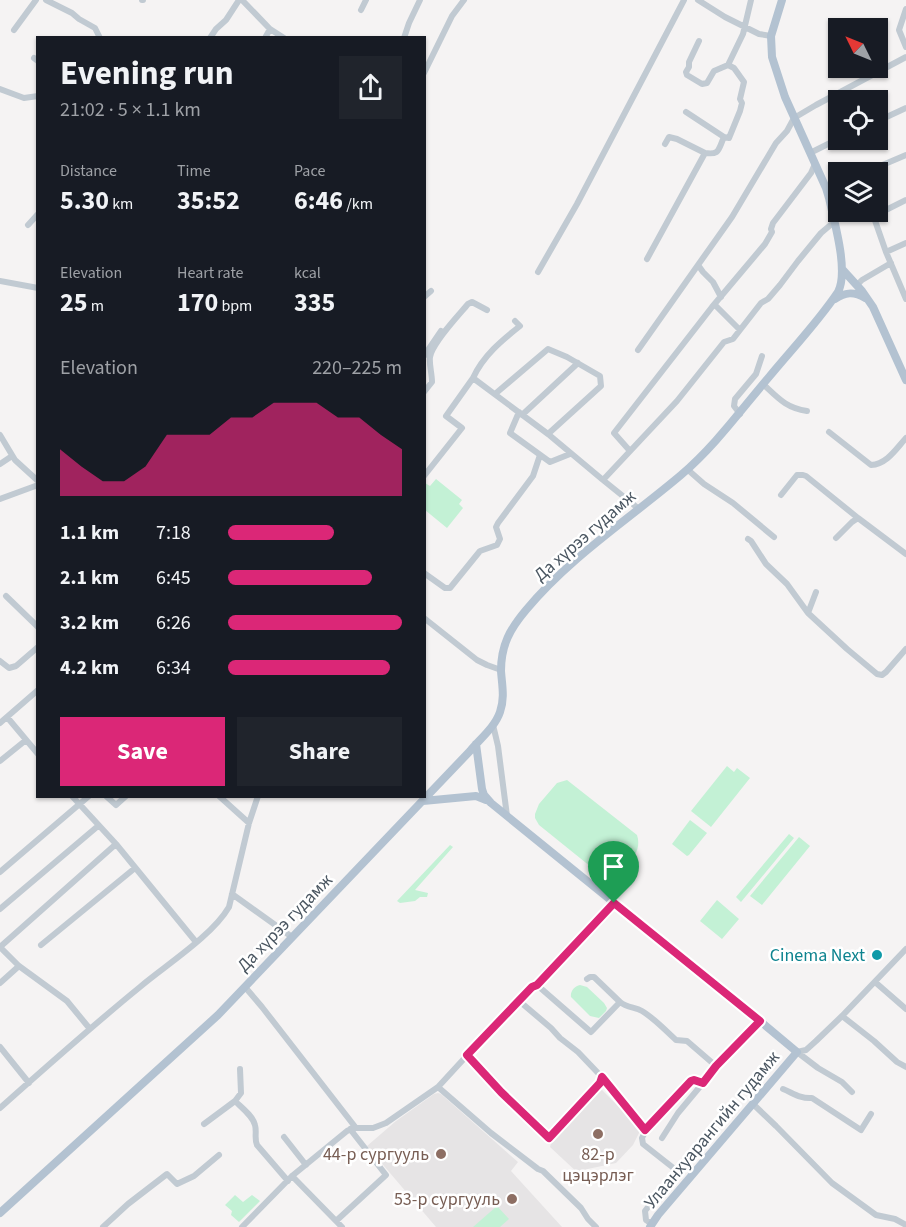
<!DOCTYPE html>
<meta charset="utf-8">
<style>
body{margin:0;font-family:"Source Sans 3",sans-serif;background:#20242c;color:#f1f3f6;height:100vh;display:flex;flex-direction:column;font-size:22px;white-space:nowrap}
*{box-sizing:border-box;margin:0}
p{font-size:20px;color:#9ea1a6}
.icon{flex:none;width:33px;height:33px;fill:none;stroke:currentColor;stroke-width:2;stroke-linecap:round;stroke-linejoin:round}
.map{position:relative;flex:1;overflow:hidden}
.side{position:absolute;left:36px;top:36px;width:390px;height:762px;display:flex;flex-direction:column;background:#171b24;border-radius:0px;box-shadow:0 2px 4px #0004}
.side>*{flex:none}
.needle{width:39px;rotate:313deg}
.fabs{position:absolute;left:828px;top:18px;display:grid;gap:12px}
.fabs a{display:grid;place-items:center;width:60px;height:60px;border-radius:0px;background:#171b24;box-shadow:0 2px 4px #0004;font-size:30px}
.pin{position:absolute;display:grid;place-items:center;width:51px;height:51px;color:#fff;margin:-62px -26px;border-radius:50% 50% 50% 0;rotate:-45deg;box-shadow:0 0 6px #0007}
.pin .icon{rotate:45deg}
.round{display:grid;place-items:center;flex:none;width:63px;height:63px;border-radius:0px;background:#20242c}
.summary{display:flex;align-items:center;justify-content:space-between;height:102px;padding:0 24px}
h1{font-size:33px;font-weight:700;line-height:45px}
.figures{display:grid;grid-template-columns:repeat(3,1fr);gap:9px;height:102px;padding:6px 24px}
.figures div{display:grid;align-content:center}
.figures b{font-size:26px;font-weight:700}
.figures small{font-size:16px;font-weight:400}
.figures p{font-size:16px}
.chart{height:168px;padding:12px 24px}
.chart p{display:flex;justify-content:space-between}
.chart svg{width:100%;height:108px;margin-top:6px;fill:#db2777;opacity:.7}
.primary-button{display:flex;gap:12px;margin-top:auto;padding:12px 24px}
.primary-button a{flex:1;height:69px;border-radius:0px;background:#db2777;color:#fff;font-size:24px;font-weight:700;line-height:69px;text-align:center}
.primary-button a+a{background:#20242c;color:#f1f3f6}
ul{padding:0 24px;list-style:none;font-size:20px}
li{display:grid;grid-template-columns:96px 72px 1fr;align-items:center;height:45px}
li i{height:15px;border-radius:8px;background:#db2777}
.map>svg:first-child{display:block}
.education{fill:#e6e4e5}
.green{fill:#c3f1d5}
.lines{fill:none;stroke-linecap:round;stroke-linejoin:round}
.minor{stroke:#c1cad2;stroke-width:6}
.major{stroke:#b3c2d1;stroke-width:8}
.route-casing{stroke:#fff;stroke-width:12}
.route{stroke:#db2777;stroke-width:8}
.culture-dot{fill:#0f9aa8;stroke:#fff;stroke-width:2}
.education-dot{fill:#8d6e63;stroke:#fff;stroke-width:2}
.labels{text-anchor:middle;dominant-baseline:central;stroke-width:5;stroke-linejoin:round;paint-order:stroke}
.street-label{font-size:18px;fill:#4a5661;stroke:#fff}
.culture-label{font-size:18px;fill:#0d838f;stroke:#fff;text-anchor:end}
.education-label{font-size:18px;fill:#785e54;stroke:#fff;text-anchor:end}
</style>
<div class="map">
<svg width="906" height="1227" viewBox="0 0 906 1227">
<rect width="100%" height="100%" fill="#f5f3f3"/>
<path class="education" d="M600 1088 641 1129 633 1145 616 1163 583 1170 579 1174 550 1147 552 1140Z
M438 1093 441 1094 518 1162 511 1171 562 1227H436L367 1146 396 1121 434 1094Z"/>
<path class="green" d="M436 479 462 500 459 504 463 508 447 528 425 510V483L430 486Z
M727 766 734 772 737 768 750 778 711 827 691 811Z
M567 780 637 835C644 855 621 876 601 875L539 825 535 818V814L539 804 557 783Z
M690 820 707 833 689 855 687 856 672 844Z
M789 834 794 838 741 902 736 897Z
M799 837 810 846 762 905 750 896Z
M450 845 453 847 415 890 428 893 427 897H420L415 901 400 903 397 901Z
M717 900 739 919 722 939 700 921Z
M580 985 587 987 604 1003 607 1008 606 1011 599 1018 590 1016 571 997C570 991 575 986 580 985Z
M235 1195 243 1202 252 1195 260 1201 239 1222 231 1215 232 1211 225 1205Z
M497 1206 509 1219 500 1227H473Z"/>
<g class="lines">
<path class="minor" d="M46 0 72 13 79 19 95 28 100 38
M142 0H143
M242 0 270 29
M698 0 725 17 759 34 771 36
M906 9 899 30 906 47
M361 10 366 0
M14 30 36 0
M210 38 216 29 226 20 239 0
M265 38 270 29 284 38
M404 38 409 23 420 0
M699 41 689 62V67L686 72 687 75 702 84 707 83 714 71 728 65
M34 58 38 61
M424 73 452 16 464 0
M0 89 24 98 38 96
M686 112 724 137
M878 121 906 108
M665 144 669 137 677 139 705 153
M810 153 838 139
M866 172 906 155
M826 188 838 185
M872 212 886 252 906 299
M874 216 906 200
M28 225 38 214
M886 252 906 243
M647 259 705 153C720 155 718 150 724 137L729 138 740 111 742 103 740 99 744 82 734 68 728 65 743 34 751 0
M538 272 577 204 684 0
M0 281 38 288
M857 285 862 280 891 263
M424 297 431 291
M721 297 713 282 703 272 698 265 732 217 776 143 787 131 794 118 816 105 906 57
M715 305 740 330
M515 321 520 326C501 341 483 356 473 378L548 434 603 480
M638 350 698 265
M424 356 441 331
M763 384C778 398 786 408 807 411
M424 392 432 382C432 374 429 364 430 357 432 343 458 316 468 304L472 302 487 310
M495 394 548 349 567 357 600 376 601 386 548 434
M519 412 510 433 550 462 570 454
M740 414 734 406 735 399 756 374 762 356
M522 415 578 363
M829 432 871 465C887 464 896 449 906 438
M0 435 15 460 38 481
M630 451 614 433 712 307 765 244 772 232 771 229 773 223 811 173 815 164
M0 464 12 456
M687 469 704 484 733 503 774 537
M424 476 462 428 446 416 473 378
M781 495 797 475H803L806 476 858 518
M0 499 38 485
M639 509 603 480 677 401 724 342 733 339 761 303 768 299 780 285 798 261 821 233 834 222
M836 538 852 522 858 518 906 554
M748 539 751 541 766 564 787 584 808 613
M424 573 445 588H450L480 551 497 545 500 539 496 527 498 523 533 476 540 455
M816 592 808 613 847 649 877 674 882 675 886 672 906 649
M6 596 38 627
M424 618 477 660 487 665 501 670
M0 661 9 668 16 666 38 647
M7 717 38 754
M0 723 38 690
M493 725 498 746 507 816
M0 761 26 740
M72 796 116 844 196 942
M106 796 116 805 126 796
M219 796 249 823
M0 872 89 796
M232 894 292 937
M0 909 98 826
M41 945 135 868
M0 947 116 844
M0 947 19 966 67 1001 90 1029
M587 979 590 977H594L620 1002
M875 982 906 1009
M0 983 19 966
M537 985 591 1032 620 1002C627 1008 635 1007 642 1011 654 1018 666 1031 676 1040L687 1041 716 1066 760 1021
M245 987 262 1007 356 1128
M518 1000 551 1028 560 1038 578 1052 599 1074 635 1119 646 1130 691 1081 694 1080 703 1083 716 1066
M842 1016 874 1041 897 1062 906 1067
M0 1047 29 1083
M797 1052 806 1050 816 1041 842 1016 906 949
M797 1052 818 1068 842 1082 852 1092
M467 1055 501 1092 549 1138 600 1082 602 1077
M438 1087 491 1133 538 1169 543 1171 581 1208 588 1219 596 1227
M783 1089C793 1093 800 1099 812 1098L861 1130 871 1114
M235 1101C241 1107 253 1116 255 1125 257 1132 254 1138 257 1145L288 1181
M753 1104 776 1126 832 1183 876 1215 895 1219 906 1225
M0 1108C46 1067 92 1026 140 987 166 965 212 936 229 907L249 823 258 796
M204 1124 235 1101 241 1093 240 1069
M646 1130 642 1138 643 1144 676 1170 645 1211 646 1220 652 1224
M284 1137 306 1165
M662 1138 678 1113 703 1083
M292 1176 342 1227
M336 1221 386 1175 350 1129
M103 1227 128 1204 167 1174 177 1184 194 1176 219 1155
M242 1227 292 1176 347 1131 353 1128H373L386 1123 438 1087 518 1000 532 987 537 985 614 903"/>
<path class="major" d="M842 269 862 291 873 307 906 380
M835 299C845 292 854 291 865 298
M476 744 482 789 484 795 491 803 760 1021 797 1052 658 1215 650 1227
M423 801 476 796 486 800
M0 1213 218 1015 470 751C480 739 495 727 500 712 505 698 502 685 501 671 501 645 510 629 526 610 570 557 629 519 681 475 715 446 740 411 769 377 792 349 818 322 838 292 849 271 834 221 829 198L826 188 785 97 772 57 771 36 782 0"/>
</g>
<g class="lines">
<defs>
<path id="route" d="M614 903 760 1021 716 1066 703 1083 694 1080 691 1081 645 1130 602 1077 600 1083 549 1138 501 1092 467 1055 532 987 537 985Z"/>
</defs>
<use href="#route" class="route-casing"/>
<use href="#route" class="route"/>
</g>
<circle class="culture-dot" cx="877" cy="955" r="6"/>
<g class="education-dot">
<circle cx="598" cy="1134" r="6"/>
<circle cx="441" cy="1154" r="6"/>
<circle cx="512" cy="1199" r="6"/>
</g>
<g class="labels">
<g class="street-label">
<text transform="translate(585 536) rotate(-41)">Да хүрээ гудамж</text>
<text transform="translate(285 923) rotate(-46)">Да хүрээ гудамж</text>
<text transform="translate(712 1130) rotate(-50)">Улаанхуарангийн гудамж</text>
</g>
<g class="culture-label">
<text x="865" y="955">Cinema Next</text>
</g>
<g class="education-label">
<text x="429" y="1154">44-р сургууль</text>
<text x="598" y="1154" text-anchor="middle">82-р<tspan x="598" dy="21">цэцэрлэг</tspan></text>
<text x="500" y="1199">53-р сургууль</text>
</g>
</g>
</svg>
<div class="fabs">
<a><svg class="needle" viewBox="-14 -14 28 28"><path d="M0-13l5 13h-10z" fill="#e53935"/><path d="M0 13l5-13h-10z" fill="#9ea1a6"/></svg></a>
<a><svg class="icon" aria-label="locate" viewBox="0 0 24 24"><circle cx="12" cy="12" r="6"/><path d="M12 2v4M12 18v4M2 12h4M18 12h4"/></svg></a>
<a><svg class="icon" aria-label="layers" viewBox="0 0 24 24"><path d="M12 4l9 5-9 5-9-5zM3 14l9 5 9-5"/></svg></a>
</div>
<div class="pin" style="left:614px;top:903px;background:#1e9e55"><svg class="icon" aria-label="arrive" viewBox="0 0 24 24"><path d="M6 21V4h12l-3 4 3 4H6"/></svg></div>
<section class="side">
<div class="summary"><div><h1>Evening run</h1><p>21:02 · 5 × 1.1 km</p></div><a class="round"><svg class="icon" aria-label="share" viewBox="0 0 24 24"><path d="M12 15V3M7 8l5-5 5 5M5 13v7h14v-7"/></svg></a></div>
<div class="figures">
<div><p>Distance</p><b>5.30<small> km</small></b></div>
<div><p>Time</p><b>35:52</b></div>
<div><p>Pace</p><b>6:46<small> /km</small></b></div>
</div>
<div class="figures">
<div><p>Elevation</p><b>25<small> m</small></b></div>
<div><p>Heart rate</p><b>170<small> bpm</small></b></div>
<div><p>kcal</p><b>335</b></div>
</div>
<div class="chart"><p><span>Elevation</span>220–225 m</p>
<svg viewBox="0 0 160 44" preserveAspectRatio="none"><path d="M0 44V25L10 32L20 38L30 38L40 32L50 19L60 19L70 19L80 12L90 12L100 6L110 6L120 6L130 12L140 12L150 19L160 25V44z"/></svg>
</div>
<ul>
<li><b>1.1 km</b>7:18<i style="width:61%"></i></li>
<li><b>2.1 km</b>6:45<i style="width:83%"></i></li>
<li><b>3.2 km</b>6:26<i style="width:100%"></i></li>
<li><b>4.2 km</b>6:34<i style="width:93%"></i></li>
</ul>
<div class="primary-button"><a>Save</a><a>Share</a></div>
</section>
</div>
